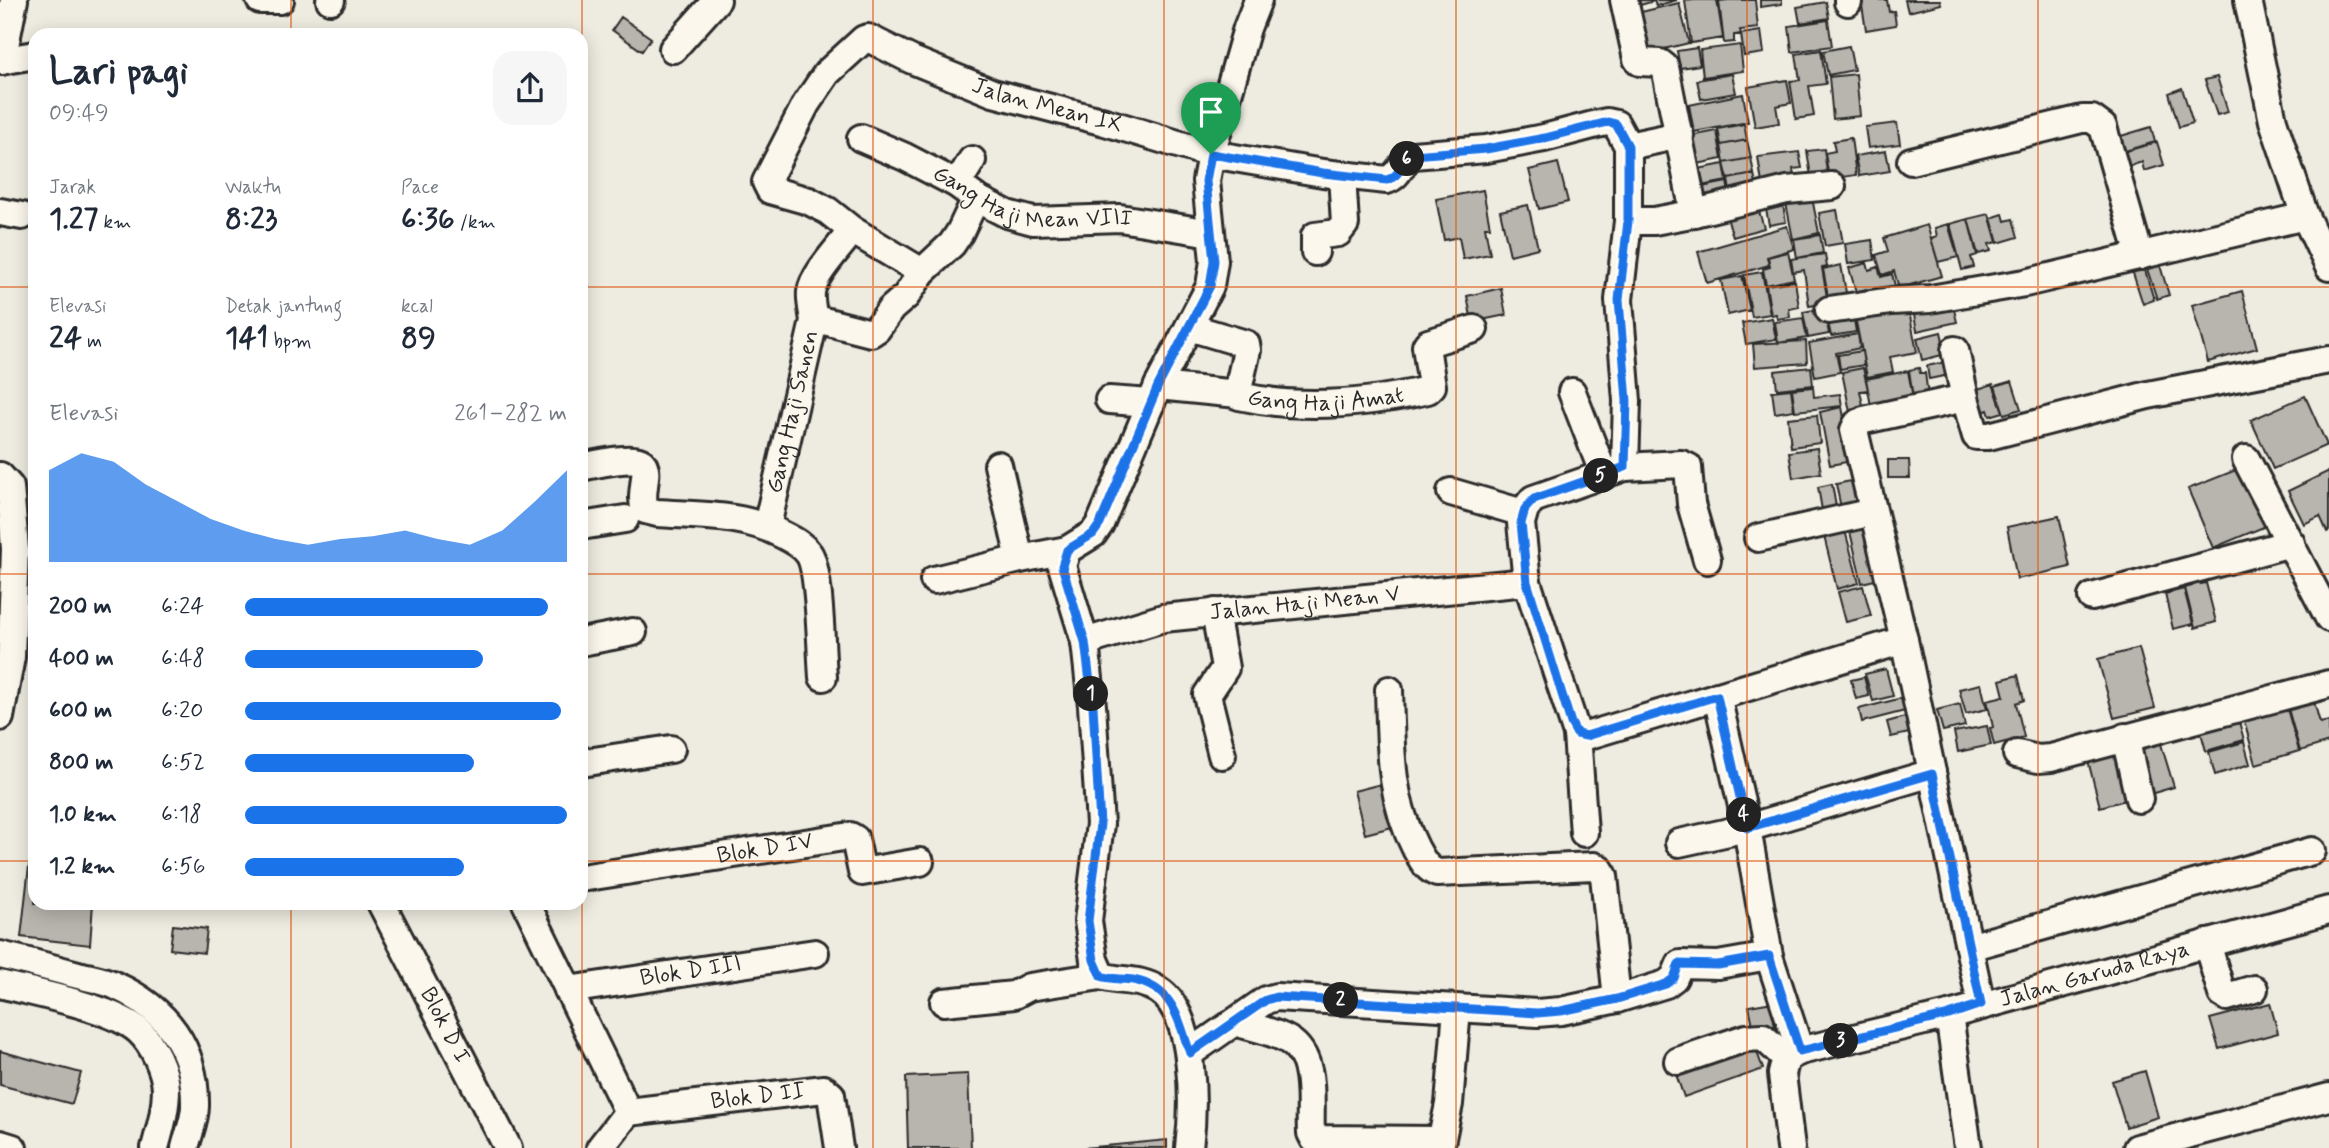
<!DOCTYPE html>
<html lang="id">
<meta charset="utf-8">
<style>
body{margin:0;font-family:Mynerve,sans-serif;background:#f6f6f7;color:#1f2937;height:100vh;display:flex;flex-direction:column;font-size:26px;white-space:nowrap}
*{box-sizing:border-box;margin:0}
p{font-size:23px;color:#747a83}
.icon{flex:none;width:38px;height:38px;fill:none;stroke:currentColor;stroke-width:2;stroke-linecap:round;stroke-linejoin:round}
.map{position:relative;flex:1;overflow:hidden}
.drawer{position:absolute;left:28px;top:28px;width:560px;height:882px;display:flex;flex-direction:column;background:#fff;border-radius:21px;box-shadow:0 4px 18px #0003}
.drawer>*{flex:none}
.pin{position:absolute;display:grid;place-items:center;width:60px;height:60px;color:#fff;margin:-72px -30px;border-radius:50% 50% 50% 0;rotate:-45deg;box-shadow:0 0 7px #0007}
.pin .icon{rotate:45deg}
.km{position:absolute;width:35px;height:35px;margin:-18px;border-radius:50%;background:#222;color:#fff;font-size:19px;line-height:35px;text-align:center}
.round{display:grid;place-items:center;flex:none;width:74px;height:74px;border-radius:21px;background:#f6f6f7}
.overview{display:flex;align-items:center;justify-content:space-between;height:119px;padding:0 21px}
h1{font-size:38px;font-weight:700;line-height:52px}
.metrics{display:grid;grid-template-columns:repeat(3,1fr);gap:10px;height:119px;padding:7px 21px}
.metrics div{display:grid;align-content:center}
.metrics b{font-size:30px;font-weight:700}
.metrics small{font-size:19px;font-weight:400}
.metrics p{font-size:19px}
.chart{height:196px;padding:14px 21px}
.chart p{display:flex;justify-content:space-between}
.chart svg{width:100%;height:126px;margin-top:7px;fill:#1a73e8;opacity:.7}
ul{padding:0 21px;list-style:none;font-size:23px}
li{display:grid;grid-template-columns:112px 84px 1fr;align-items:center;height:52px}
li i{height:18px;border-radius:9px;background:#1a73e8}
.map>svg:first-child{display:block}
.building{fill:#b8b5ae;stroke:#2b2b2b;stroke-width:2}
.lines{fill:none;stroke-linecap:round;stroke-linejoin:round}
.minor-casing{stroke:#2b2b2b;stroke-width:32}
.minor{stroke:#fbf7ec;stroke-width:26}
.route-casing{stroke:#fff;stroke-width:14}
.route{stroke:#1a73e8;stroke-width:9}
.grid{fill:none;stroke:#df570e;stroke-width:2;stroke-opacity:0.55}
.labels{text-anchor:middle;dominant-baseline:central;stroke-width:6;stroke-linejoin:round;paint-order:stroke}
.street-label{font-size:23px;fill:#2b2b2b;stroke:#fbf7ec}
</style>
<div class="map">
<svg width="2329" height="1148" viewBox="0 0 2329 1148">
<rect width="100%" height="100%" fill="#eeebe0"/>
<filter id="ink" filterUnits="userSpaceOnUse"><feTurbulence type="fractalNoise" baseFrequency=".0143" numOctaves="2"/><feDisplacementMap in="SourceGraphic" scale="14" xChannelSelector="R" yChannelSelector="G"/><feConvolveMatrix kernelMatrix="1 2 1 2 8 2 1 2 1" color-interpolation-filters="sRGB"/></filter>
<g filter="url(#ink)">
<path class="building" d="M1636 0H1677L1656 6 1654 1 1637 6Z
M1694 0H1717L1723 38 1691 43 1685 1Z
M1728 0H1755L1758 28 1740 30 1741 34 1734 35V42L1724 43 1719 1Z
M1760 0H1782V4L1760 7Z
M1861 0H1887L1889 12 1894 11 1896 25 1866 30Z
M1905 0H1940L1941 4 1908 12Z
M1826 2 1829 18 1800 23 1797 7Z
M1679 3 1689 43 1647 53 1637 13Z
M621 17 651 38 642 51 612 30Z
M1828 20 1832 46 1792 52 1789 26Z
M1761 31 1764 53 1744 56 1741 34Z
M1740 45 1743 71 1703 77 1700 50Z
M1849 46 1854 70 1828 75 1823 51Z
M1697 48 1700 65 1680 68 1677 51Z
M1821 50 1826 84 1809 86 1814 116 1796 119 1790 81 1800 80 1796 54Z
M1732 74 1736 93 1701 99 1697 80Z
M1856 74 1860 116 1833 119 1829 77Z
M2217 77 2228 112 2217 115 2205 80Z
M1787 80 1791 103 1776 106 1779 123 1755 127 1748 87Z
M2182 88 2193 123 2179 127 2169 93Z
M1743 94 1748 122 1694 132 1689 105Z
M1897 123 1900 144 1868 148 1865 127Z
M1744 124 1747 140 1721 145 1718 129Z
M2151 127 2155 142 2125 151 2121 136Z
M1717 131 1722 159 1697 164 1691 136Z
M1851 138 1856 175 1829 179 1825 153 1835 151 1833 141Z
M1747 140 1751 158 1724 163 1721 145Z
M2157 142 2164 165 2144 171 2142 162 2127 167 2123 152Z
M1824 149 1828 181 1812 183 1807 151Z
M1886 151 1890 171 1859 176 1855 156Z
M1799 152 1802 168 1793 169 1795 185 1763 190 1758 157Z
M1751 158 1754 174 1728 179 1724 163Z
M1558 163 1568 202 1539 209 1529 170Z
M1724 164 1727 181 1701 186 1698 169Z
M1754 174 1758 193 1731 198 1728 179Z
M1727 182 1730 197 1705 202 1702 187Z
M1483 190 1490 227H1485L1490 254 1463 259 1459 237 1444 240 1436 199Z
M1781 195 1786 222 1769 225 1764 199Z
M1812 198 1819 233 1793 239 1786 203Z
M1756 201 1764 228 1733 237 1725 211Z
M1528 205 1538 248 1510 255 1500 211Z
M1837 210 1843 243 1825 246 1819 213Z
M1989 214 1997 242 1989 244 1991 251 1978 254 1968 219Z
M2003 214 2005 221 2013 219 2018 237 1998 243 1991 218Z
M1968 219 1977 255 1971 257 1974 267 1962 270 1950 224Z
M1948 224 1958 257 1938 262 1931 238 1937 236 1935 228Z
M1927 225 1942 276 1899 288 1894 271 1882 275 1876 255 1888 251 1884 238Z
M1787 226 1794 249 1767 257 1769 265 1707 283 1698 252Z
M1820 235 1823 253 1797 258 1794 239Z
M1872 240 1875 260 1848 264 1845 244Z
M1788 252 1794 279 1766 285 1763 269 1770 267 1768 257Z
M1825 254 1827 267 1822 268 1828 303 1809 306 1804 270 1793 272 1791 259Z
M2141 257 2154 300 2143 304 2129 261Z
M2158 259 2169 295 2157 299 2145 263Z
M1867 263 1869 270 1878 267 1881 277 1892 274 1896 290 1869 297 1866 289 1856 292 1849 268Z
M1841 265 1847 298 1829 302 1823 269Z
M1762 272 1770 314 1752 317 1744 275Z
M1742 276 1750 310 1728 315 1721 280Z
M1795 281 1799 307 1789 309 1790 317 1777 319 1776 314 1771 315 1766 285Z
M1501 288 1506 315 1472 322 1467 296Z
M2242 291 2257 348 2208 362 2192 305Z
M1951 297 1957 322 1917 331 1914 315 1929 312Z
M1907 301 1917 352 1890 357 1893 372 1867 377 1854 312Z
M1824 308 1829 334 1808 338 1803 312Z
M1852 308 1856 332 1831 336 1826 313Z
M1772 318 1776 339 1746 344 1742 323Z
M1803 318 1807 338 1778 343 1775 322Z
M1941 332 1946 354 1922 360 1917 338Z
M1858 334 1860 348 1836 353 1840 372 1815 377 1809 343Z
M1806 341 1807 363 1755 367 1753 344Z
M1862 351 1864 365 1840 369 1838 355Z
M1951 361 1954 374 1929 379 1927 366Z
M1811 367 1813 385 1777 389 1775 371Z
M1863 368 1868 390 1860 391 1865 414 1851 417 1842 372Z
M1919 368 1920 373H1925L1928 395 1913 398 1909 370Z
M1908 371 1913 398 1871 406 1866 379Z
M2012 381 2021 409 2004 414 1995 386Z
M1993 384 2003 412 1990 416 1988 410 1979 413 1972 391Z
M1813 387 1814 397 1840 394 1842 406 1795 411 1792 389Z
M1791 389 1794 410 1775 413 1772 391Z
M2305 396 2327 445 2273 469 2251 420Z
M1842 407 1852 461 1830 465 1820 412Z
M1817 415 1820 443 1791 447 1788 418Z
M1817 448 1821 473 1793 478 1789 452Z
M1888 460H1909L1910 478H1888Z
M2241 468 2266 526 2213 548 2188 489Z
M2329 471V531L2327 532 2320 516 2304 524 2288 491Z
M1861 479 1865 503 1841 508 1836 484Z
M1832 484 1836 507 1822 510 1818 487Z
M2059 516 2070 567 2017 579 2007 527Z
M1869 518 1883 578 1862 583 1848 523Z
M1843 523 1859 583 1837 589 1822 528Z
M2199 579 2201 584 2206 583 2216 622 2195 628 2185 588 2192 586 2190 581Z
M1863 586 1871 616 1846 622 1838 592Z
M2184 589 2193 624 2173 629 2165 594Z
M2139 648 2155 708 2114 718 2098 659Z
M1886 669 1893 696 1873 701 1865 674Z
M2018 675 2024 700 2016 703 2024 737 1994 745 1990 728 1993 727 1987 700 2004 696 2000 680Z
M1864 677 1869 696 1856 699 1851 680Z
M1981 684 1987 709 1966 714 1959 689Z
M1902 698 1905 711 1862 722 1859 709Z
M2284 698 2299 751 2256 764 2241 710Z
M2313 698 2320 723 2329 721V742L2300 751 2287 705Z
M1960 704 1965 726 1943 731 1937 710Z
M1905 717 1909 733 1891 737 1887 722Z
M2238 718 2244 740 2206 751 2200 729Z
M1987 726 1991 745 1958 752 1954 732Z
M2158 734 2174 787 2147 795 2131 743Z
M2244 742 2250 764 2215 775 2209 752Z
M2111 746 2117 767 2128 764 2137 797 2100 807 2086 753Z
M1389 782 1400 825 1365 834 1354 791Z
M29 866 35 867V903H93L90 945 21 937Z
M173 925 207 929 204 953 170 949Z
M1779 1001 1781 1014 1773 1016 1775 1026 1754 1030 1749 1006Z
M2270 1003 2278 1033 2219 1049 2210 1019Z
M1752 1038 1763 1069 1684 1097 1673 1066Z
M0 1051 81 1073 72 1104 0 1085Z
M2145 1071 2158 1117 2126 1127 2112 1081Z
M968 1074 971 1148H908L906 1077Z
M1167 1140V1148H1084Z"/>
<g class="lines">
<defs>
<g id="minor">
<path d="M260 0H280"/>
<path d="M330 0H331"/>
<path d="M1624 0 1637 59 1640 62 1660 63 1665 67 1694 213"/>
<path d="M1848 0V2"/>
<path d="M2248 0 2273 121 2305 216 2329 267"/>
<path d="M673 49 717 0"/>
<path d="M0 61 35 55"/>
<path d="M2 61 14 0"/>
<path id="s1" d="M861 138 905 157 957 184 976 198 1007 214 1033 221 1120 218 1211 233"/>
<path d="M1628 146 1680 135"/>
<path d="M1911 161 2082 119H2092L2103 127 2140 256"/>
<path d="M957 184 972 160"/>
<path d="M0 212 22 216"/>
<path d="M1628 221H1654L1686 215 1787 190 1832 186"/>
<path d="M1315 252V236L1338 233 1345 224 1342 175"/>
<path id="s2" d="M922 272 852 230 828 211 809 201 770 190 766 182 806 104 827 73 864 39 868 38 912 60 993 93 1105 122 1211 154 1323 173 1387 180C1401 175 1400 162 1413 155L1486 149 1544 138 1597 124 1607 122 1616 124 1628 146V221L1619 300 1627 401 1625 467 1533 499 1525 509 1521 523 1527 582 1577 734 1584 833"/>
<path d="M1829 310 1891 301 1930 299 2025 283 2305 216"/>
<path d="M814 321C813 312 810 301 811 292 814 273 840 248 852 230"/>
<path id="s3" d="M1189 327 1246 344 1247 350 1238 390 1239 396C1301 410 1367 404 1428 390L1432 386 1426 346 1428 343 1474 329"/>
<path d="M1955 350 1965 398 1976 436H1989L2148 395 2329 360"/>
<path d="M1158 386 1238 394"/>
<path d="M1572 392 1604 475"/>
<path d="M1965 398 1864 420 1857 424 1854 430 1904 640 1981 1004"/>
<path d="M1109 400 1151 403"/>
<path d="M2246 459 2329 618"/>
<path d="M998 465 1020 559"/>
<path d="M581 467C592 465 633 455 641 462 645 465 646 472 645 477 644 490 641 498 645 510L657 513C701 516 744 514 783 535 793 540 803 545 809 554 820 570 821 653 823 677"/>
<path d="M1625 467 1681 464 1688 467 1691 504 1707 560"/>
<path d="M0 476 10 487 15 549 11 657 0 717"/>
<path d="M1451 492 1523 513"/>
<path d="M581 526 625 519"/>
<path id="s4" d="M767 526 814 321H824L871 333 877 329 891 309 906 296 922 272 952 244 960 232 976 198"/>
<path d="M1758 538 1873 512"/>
<path d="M934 580 1020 559 1067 550"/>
<path d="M2092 597 2291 543"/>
<path d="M1215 612 1225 668 1207 695 1222 755"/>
<path d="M581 642 633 632"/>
<path id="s5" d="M1085 642 1163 618 1527 582"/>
<path d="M1389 690C1391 748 1389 797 1416 849 1422 859 1426 869 1437 873L1594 866 1599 868 1604 876 1617 999"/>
<path d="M1717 696 1747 828 1769 956 1800 1051"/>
<path d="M1577 734 1586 736 1904 640"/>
<path d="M2125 737 2139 799"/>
<path d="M2017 754 2038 759 2051 758 2329 684"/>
<path d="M581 763 671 749"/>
<path d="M1679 843 1747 828 1932 773"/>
<path id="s6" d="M581 878 850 836 855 839 862 872 920 862"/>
<path id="s7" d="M381 903 508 1148"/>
<path d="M526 903 628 1112"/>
<path d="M2207 943 2222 994 2227 997 2254 989"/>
<path d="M1969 947 2312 851"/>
<path d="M0 955C26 961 52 968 78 975 90 978 103 980 114 985 166 1008 196 1048 195 1106 195 1120 188 1135 185 1148"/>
<path d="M0 984C35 993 114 1008 139 1031 153 1044 165 1070 166 1089 166 1110 160 1129 155 1148"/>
<path id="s8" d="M568 990 815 953"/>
<path d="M944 1002 1014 995 1029 987 1101 976"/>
<path d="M1949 1015 1968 1148"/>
<path d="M1235 1022C1251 1027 1273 1031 1288 1040 1318 1058 1309 1104 1311 1133L1314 1139 1441 1140"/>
<path d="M1190 1053 1266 1000 1276 997 1537 1013 1561 1011 1617 999 1666 984 1674 978 1680 964 1718 965 1769 956"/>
<path d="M1678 1061 1746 1038 1763 1037 1786 1058"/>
<path id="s9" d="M628 1112 824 1089 831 1095 839 1148"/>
<path d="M0 1144 13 1148"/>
<path d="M600 1148 628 1112"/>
<path d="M1189 1148C1194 1109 1196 1013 1158 990 1140 978 1120 982 1101 976L1094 960 1088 921 1100 824 1092 706 1085 642 1062 566 1067 550 1093 534 1100 524 1158 386 1210 286 1214 261 1206 181 1211 154 1247 28 1258 0"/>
<path d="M1440 1148 1449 1104 1457 1009"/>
<path id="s10" d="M1791 1148 1782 1074 1786 1058 1800 1051 1949 1015 2329 910"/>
<path d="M2137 1148 2329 1097"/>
</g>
</defs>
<use href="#minor" class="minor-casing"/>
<use href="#minor" class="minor"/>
</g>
</g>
<g class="lines" filter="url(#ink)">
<defs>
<path id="route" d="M1608 122 1616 124 1628 146V221L1619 300 1627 401 1625 467 1534 499 1525 509 1521 523 1527 582 1571 723 1577 734 1586 736 1717 696 1747 828 1932 774 1981 1004 1949 1015 1800 1051 1769 956 1718 965 1679 964 1674 978 1666 984 1617 999 1561 1011 1537 1013 1276 997 1266 1000 1190 1053C1178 1019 1174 988 1133 980 1122 978 1112 980 1101 976L1094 960 1088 921 1100 824 1093 706 1085 642 1062 566 1067 550 1093 534 1100 524 1158 386 1210 286 1214 261 1206 181 1211 154 1323 173 1387 180C1401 176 1401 162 1413 155L1486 149 1545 138Z"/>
</defs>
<use href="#route" class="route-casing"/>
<use href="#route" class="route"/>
</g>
<path class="grid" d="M291 0V35M582 0V1148M873 0V1148M1164 0V1148M1456 0V1148M1747 0V1148M2038 0V1148M0 287H35M581 287H2329M0 574H35M581 574H2329M0 861H35M581 861H2329M291 903V1148"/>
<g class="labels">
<g class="street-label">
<text stroke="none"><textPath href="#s2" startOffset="555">Jalan Mean IX</textPath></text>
<text stroke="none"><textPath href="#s1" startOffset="186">Gang Haji Mean VIII</textPath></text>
<text stroke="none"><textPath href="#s3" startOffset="200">Gang Haji Amat</textPath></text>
<text stroke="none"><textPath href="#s4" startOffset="117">Gang Haji Sanen</textPath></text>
<text stroke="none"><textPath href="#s5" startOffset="224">Jalan Haji Mean V</textPath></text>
<text stroke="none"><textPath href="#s6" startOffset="186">Blok D IV</textPath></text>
<text stroke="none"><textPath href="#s8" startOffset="124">Blok D III</textPath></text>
<text stroke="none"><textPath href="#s10" startOffset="411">Jalan Garuda Raya</textPath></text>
<text stroke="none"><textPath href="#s7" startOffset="138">Blok D I</textPath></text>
<text stroke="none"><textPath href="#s9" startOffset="131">Blok D II</textPath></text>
</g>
</g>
</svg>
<div class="pin" style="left:1211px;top:154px;background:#1e9e55"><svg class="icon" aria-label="arrive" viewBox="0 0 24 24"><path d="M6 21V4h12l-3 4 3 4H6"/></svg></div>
<b class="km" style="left:1091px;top:694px">1</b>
<b class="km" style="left:1341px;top:1000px">2</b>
<b class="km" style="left:1841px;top:1041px">3</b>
<b class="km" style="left:1744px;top:815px">4</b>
<b class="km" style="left:1601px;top:476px">5</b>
<b class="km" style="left:1407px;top:159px">6</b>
<section class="drawer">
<div class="overview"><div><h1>Lari pagi</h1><p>09:49</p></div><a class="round"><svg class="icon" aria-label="share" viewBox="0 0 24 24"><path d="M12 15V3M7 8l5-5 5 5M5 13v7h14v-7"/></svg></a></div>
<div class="metrics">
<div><p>Jarak</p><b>1.27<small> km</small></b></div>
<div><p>Waktu</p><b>8:23</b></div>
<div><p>Pace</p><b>6:36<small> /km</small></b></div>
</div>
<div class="metrics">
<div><p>Elevasi</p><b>24<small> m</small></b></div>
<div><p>Detak jantung</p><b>141<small> bpm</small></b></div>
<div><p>kcal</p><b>89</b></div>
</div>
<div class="chart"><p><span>Elevasi</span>261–282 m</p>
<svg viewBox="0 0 160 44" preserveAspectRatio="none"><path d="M0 44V12L10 6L20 9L30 17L40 23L50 29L60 33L70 36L80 38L90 36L100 35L110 33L120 36L130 38L140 33L150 23L160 12V44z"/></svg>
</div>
<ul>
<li><b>200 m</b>6:24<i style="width:94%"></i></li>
<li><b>400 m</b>6:48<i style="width:74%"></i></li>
<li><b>600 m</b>6:20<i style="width:98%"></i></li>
<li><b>800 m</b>6:52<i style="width:71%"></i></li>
<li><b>1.0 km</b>6:18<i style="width:100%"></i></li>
<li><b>1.2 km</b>6:56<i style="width:68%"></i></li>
</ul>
</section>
</div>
